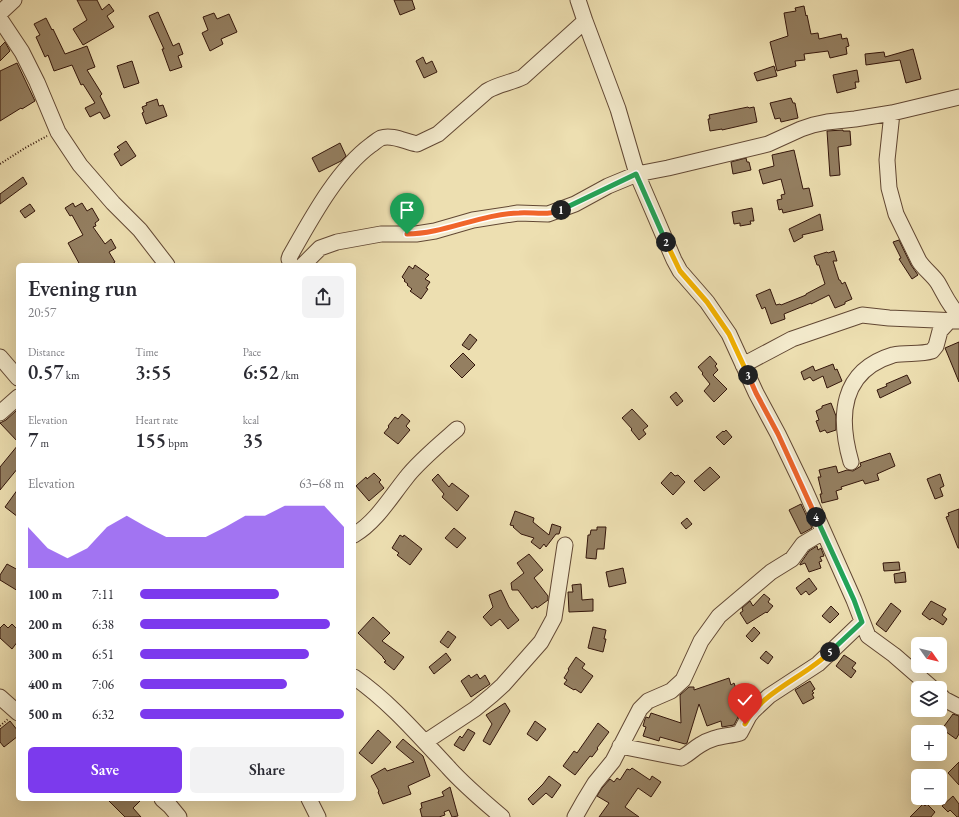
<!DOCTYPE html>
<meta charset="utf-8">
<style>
body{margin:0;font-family:"EB Garamond",serif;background:#f2f2f3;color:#2b2b33;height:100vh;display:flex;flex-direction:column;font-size:15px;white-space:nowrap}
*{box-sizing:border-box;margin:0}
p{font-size:13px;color:#7c7c81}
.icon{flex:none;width:22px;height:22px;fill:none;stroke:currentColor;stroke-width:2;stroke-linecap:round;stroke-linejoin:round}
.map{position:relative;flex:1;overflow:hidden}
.sheet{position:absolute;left:16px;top:263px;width:340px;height:538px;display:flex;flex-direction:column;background:#fff;border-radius:6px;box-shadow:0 4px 16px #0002}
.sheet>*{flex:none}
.needle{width:26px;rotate:124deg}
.controls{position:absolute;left:911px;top:637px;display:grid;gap:8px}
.controls a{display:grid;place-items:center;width:36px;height:36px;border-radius:6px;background:#fff;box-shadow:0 4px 16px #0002;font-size:20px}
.pin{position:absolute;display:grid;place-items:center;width:34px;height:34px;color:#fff;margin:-41px -17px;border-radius:50% 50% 50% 0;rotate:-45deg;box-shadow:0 0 4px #0007}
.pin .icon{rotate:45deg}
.km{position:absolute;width:20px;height:20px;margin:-10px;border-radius:50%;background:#222;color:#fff;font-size:11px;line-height:20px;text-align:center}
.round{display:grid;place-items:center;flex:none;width:42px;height:42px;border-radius:6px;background:#f2f2f3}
.summary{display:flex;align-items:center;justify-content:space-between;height:68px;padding:0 12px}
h1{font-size:22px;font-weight:600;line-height:30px}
.figures{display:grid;grid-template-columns:repeat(3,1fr);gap:6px;height:68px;padding:4px 12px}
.figures div{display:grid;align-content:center}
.figures b{font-size:20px;font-weight:600}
.figures small{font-size:11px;font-weight:400}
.figures p{font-size:11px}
.chart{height:112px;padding:8px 12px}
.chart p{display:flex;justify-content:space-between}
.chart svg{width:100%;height:72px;margin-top:4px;fill:#7c3aed;opacity:.7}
.button{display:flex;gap:8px;margin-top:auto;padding:8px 12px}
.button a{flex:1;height:46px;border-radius:6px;background:#7c3aed;color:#fff;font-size:16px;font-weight:600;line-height:46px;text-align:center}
.button a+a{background:#f2f2f3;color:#2b2b33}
ul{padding:0 12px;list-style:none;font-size:13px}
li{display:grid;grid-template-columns:64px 48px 1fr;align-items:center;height:30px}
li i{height:10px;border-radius:5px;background:#7c3aed}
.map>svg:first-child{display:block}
.building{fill:#947f61;stroke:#34160b}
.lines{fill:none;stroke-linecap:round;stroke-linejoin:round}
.minor-casing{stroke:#624834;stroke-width:17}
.path{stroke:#34160b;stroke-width:2;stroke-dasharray:1 2;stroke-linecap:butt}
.minor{stroke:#f3eacc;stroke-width:15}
.split-1-casing{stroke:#fff;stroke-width:8}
.split-2-casing{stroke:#fff;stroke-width:8}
.split-3-casing{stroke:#fff;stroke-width:8}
.split-4-casing{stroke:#fff;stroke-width:8}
.split-5-casing{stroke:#fff;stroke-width:8}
.split-6-casing{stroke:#fff;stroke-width:8}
.split-1{stroke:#f0652b;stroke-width:5}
.split-2{stroke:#22a559;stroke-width:5}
.split-3{stroke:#f5b400;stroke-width:5}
.split-4{stroke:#f0652b;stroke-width:5}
.split-5{stroke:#22a559;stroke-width:5}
.split-6{stroke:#f5b400;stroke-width:5}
</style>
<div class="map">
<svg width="959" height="817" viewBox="0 0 959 817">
<rect width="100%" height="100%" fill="#eddfb1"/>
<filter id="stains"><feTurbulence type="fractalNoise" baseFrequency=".005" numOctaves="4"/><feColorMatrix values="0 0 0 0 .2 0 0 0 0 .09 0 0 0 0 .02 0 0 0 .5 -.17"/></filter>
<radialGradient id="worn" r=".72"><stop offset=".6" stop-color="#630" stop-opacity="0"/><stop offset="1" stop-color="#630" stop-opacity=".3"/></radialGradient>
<path class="building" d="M77 0H97L102 10 109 4 114 11 107 16 114 27 83 45 73 29 87 20Z
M394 0H412L415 9 400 15Z
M804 6 806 16 807 15 811 34 818 33 819 39 841 34 842 39 847 38 849 46 846 47 847 54 830 58 828 51 804 54 805 60 795 61 796 66 777 71 770 42 788 36 784 13 796 11 795 8Z
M158 12 173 46 179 43 183 54 178 56 182 67 170 71 162 49H164L149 16Z
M214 13 217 19 229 14 237 32 221 39 223 44 210 51 202 33 208 30 203 17Z
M46 18 52 30 53 29 65 54 87 46 95 67 87 70 102 94 100 96 110 116 104 119 100 112 90 117 85 108 95 103 83 84 81 85 72 65 54 71 48 55 45 57 36 37 40 35 34 24Z
M5 42 10 51 0 61V47Z
M913 49 921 79 906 83 900 60 866 65 865 54 884 52 885 57Z
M423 57 426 64 432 61 437 72 424 78 416 61Z
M132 61 139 83 124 88 117 66Z
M17 63 35 101 22 109 21 108 0 121V71Z
M774 66 777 76 757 81 754 73Z
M857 70 859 82H855L856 88 837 93 833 75Z
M791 98 793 103H795L798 118 781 122 780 118 775 119 770 103Z
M157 99 159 106 163 105 167 116 146 124 142 113 144 112 142 107 147 105 146 103Z
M748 107 749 108 754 107 757 122 722 130V129L710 131 708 119H710L709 115Z
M843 130V131H850L851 145 838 147 840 175 830 176 827 131Z
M126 141 136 156 121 166 114 154 120 150 117 147Z
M340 143 346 156 341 161 319 172 312 158Z
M794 150 803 189 809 188 813 206 783 213 782 209 779 210 777 200 782 199 781 195 785 194 781 179 763 184 759 170 774 166 772 155Z
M746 158 747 162H749L751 170 733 174 731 162Z
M23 177 27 184 0 204V194Z
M73 203 75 207 82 203 87 211 92 208 99 220 95 223 96 226 93 227 105 244 111 239 116 248 109 252 115 262 111 265H80L68 243 83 235 72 215 70 216 65 208Z
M30 204 35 211 25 218 20 211Z
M752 208 754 221H750L751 224 740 226V223L734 224 732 212Z
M820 214 823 230 802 235 803 237 794 242 789 229Z
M899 240 911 265 918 275 912 279 899 259 901 258 893 242Z
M834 251 837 261H833L839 280H840L842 284 845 282 852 299 845 302V304L835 308 829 295 811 304V303L784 314 785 319 771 324 765 307 762 309 756 295 770 289 776 305 780 304 781 305 806 295V294L825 284 819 265H817L814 256 827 252 828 253Z
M415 265 429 275 425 279 430 282 426 288 428 289 421 299 410 291 412 289 407 285 408 284 404 281 405 280 402 277 409 266 413 269Z
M470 334 477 340 469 350 462 345Z
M959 342V382L945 348Z
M463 353 475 365 462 378 450 366Z
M710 356 717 364 715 366 718 370 713 375 727 389 714 402 704 391 710 384 702 374 703 373 698 367Z
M833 364 835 370 837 369 842 381 827 388 823 376 813 381 810 377 804 380 801 372 813 366 815 371Z
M907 375 911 383 880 398 877 390 887 386 886 384Z
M676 392 683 401 677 406 670 397Z
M831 403 836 416V430L827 433 825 430 820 432 816 421 819 420 816 411 822 408V406Z
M632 409 648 426 643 430 646 434 639 440 631 430 632 429 622 418Z
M17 410 18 411V442L0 423 6 420Z
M402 414 410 421 406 426 410 430 398 444 384 433 389 427 388 426 395 417 398 419Z
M726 430 732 437 724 445 716 437 723 431 724 432Z
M18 445V468L0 490V467Z
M890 453 895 466 877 474 879 480 865 484 863 480 841 487 842 489 836 491 838 499 822 503 820 494H822L818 477H821L819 470 836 466 838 473 847 470 853 471 861 466 860 463Z
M710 467 720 477 704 491 694 481Z
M671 472 675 476 678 475 685 482 673 495 661 483Z
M374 473 381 480 379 482 384 488 369 501 356 486 366 477 367 479Z
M438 474 449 487 452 483 469 496 457 511 442 497 444 494 432 480Z
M940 474 944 486 940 488 943 496 935 499 927 479Z
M18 489V517L5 507Z
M801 504 812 528 801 534 789 510Z
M959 509V548H958L946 517 949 516 948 513Z
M515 511 534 518 533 522 549 535 552 524 561 527 559 534H556L546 547 544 544 540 549 531 542 534 538 521 534 513 527 514 526 510 525Z
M687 518 692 524 686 529 681 523Z
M597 527H606L604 549H597L596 559 586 558 588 535H590L591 530H597Z
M454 528 466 538 457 548 445 538Z
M400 535 403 537 404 535 422 549 410 565 397 555 399 553 392 548Z
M817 546 818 550 821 548 824 556 820 557 822 561 819 562 821 568 809 572 805 563 800 565V564L809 551Z
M529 554 543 570 534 578 548 596V600L537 608 536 606 532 609 518 590H512L511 583 524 573 517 563Z
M899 562 900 570 884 571 883 563Z
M7 564 18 570V591L0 580V575Z
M623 568 626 583 609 587 606 572Z
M905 572 906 582 895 583 894 574Z
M809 578 817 589 809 595 806 591 801 595 796 588Z
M581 584 582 600 593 599V611L569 612 568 592H573L572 585Z
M501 590 509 607 519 620 508 629 500 619 491 626 483 617 493 607 489 595Z
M764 594 770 599 768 602 773 606 767 613 766 612 747 624 740 613 743 611 742 608 750 601 753 606Z
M931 601 946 609 942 615 947 619 943 625 932 618 930 620 922 614Z
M891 603 901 611 886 632 876 624Z
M831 606 839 614 830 623 822 616Z
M373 617 390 633 382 641 404 657 394 670 384 662 386 661 383 658V657L358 633Z
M4 624 8 628 12 624 18 630V641L12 649 0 638V628Z
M593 627 606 630 604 639H606L603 652 588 648Z
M754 627 760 633 752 642 746 636Z
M448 631 456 637 448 648 440 642Z
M766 651 773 657 768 664 760 658Z
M446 653 451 660 434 674 429 667Z
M844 655 856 663 852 668 856 671 851 678 836 666Z
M576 657 585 664 582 668 593 676 581 693 575 689 574 690 564 684 567 680 564 678 569 670 568 669Z
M477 674 480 679 485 675 490 684 471 697 461 681 469 675 471 678Z
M729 678 731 685 734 683 738 694 732 696 737 711 740 710V713L734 725 722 727 721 721 707 726 699 704 687 743 685 744 660 737 659 741 643 736 646 727 643 726 645 719 646 717 649 718 651 713 681 723 680 695 689 687H694V690Z
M810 681 815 689 812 691 814 693 812 694 814 698 803 704 795 690Z
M505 703 510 711 490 745 483 741 492 724 486 715Z
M953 714 959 716V734L956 739 942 729Z
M10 721 18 731V736L4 747 0 742V729Z
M535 721 546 729 537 741 527 734Z
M598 723 609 732 597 748 598 749 592 757 590 756 575 775 563 766 574 751 577 753Z
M468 729 475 733 464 751 454 745 460 736 462 738Z
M378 730 391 742 372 764 359 753Z
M403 739 423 756 430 776 408 786 411 794 383 804 378 792 379 791 371 776 385 768 387 771 414 762 396 747Z
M959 762V785L948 773Z
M632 768 650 780 652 776 661 782 651 797 638 788 625 807 639 817H599L609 803 597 796 602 788 610 779 614 782 617 778 620 780 627 769 630 770Z
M549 776 561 785 552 798 546 793 533 805 528 799 543 784Z
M450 787 458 816 452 817 449 810 444 812 445 815 439 817H422L420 809 422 808 421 803 444 796 442 792Z
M953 796 959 804V817H957L950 810 948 812 942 806Z
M107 799H142L133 808 141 817H125Z
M923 804 925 806 927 804 935 812 931 817H910Z"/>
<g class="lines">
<defs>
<path id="minor" d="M578 0 585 21 618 109 637 174 674 260 680 271 707 302 729 334 756 393 778 434 805 490 854 600 868 636 894 655 932 688
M0 13 14 0
M0 19 22 52 37 82 58 132 80 165 113 203 140 230 167 265
M892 113 887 160 889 188 896 214 919 261C924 269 933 275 938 283 945 295 949 306 959 315
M291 265 289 259 290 256C311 219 337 170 371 145 374 143 377 140 381 138 392 134 406 142 417 144L438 134 487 91C498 84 511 83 523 77L585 21
M303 265 320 248 337 242 381 234H416L435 231 473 220 518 213 548 214 575 204 608 186 637 174 668 168 768 144 801 129 813 125 827 122 855 119 892 113 959 97
M0 357 18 378
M743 365 792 339 862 315 889 318 959 321
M0 413 18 397
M851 462C838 417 840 371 893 355 906 352 920 355 932 351L936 346 940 331 950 320
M354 535C376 522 390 498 406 478 418 462 441 443 457 429
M354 677C390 702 418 735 448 767 464 785 483 801 502 817
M940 695 944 699 959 707
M0 697 18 713
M425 742 475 709 492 695 503 685 541 642 554 618 565 545
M620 746 681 758C688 755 693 749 700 745 714 736 725 737 740 733L749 716 753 711 769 696 818 664 862 622
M162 799 170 806 179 817
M309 799 318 817
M575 817 584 801 595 783 613 761 640 709 648 701 671 691 683 680 701 641 719 616 771 572 792 559 803 544 823 532"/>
</defs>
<use href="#minor" class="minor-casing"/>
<path class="path" d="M0 164 25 148 47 136
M0 726 8 719"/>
<use href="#minor" class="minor"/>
</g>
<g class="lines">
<defs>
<path id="split-1" d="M407 234C443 234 481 214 519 213 534 212 547 216 561 210"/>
<path id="split-2" d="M561 210 636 174 666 242"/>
<path id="split-3" d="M666 242 680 271 707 302 729 334 748 375"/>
<path id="split-4" d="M748 375 756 393 778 434 816 517"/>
<path id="split-5" d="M816 517 854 600 862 622 830 652"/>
<path id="split-6" d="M745 724C761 692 805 677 830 652"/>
</defs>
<use href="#split-1" class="split-1-casing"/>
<use href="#split-2" class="split-2-casing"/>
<use href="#split-3" class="split-3-casing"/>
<use href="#split-4" class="split-4-casing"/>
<use href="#split-5" class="split-5-casing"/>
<use href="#split-6" class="split-6-casing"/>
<use href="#split-1" class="split-1"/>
<use href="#split-2" class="split-2"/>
<use href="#split-3" class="split-3"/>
<use href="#split-4" class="split-4"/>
<use href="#split-5" class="split-5"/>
<use href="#split-6" class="split-6"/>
</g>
<rect width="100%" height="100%" filter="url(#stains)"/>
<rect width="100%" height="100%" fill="url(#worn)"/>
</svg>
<div class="controls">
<a><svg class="needle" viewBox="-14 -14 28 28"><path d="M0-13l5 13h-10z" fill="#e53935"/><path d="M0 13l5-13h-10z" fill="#7c7c81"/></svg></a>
<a><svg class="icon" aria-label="layers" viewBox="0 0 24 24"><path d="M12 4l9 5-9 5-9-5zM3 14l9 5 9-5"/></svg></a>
<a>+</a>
<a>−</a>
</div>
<div class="pin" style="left:407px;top:234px;background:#1e9e55"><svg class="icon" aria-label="arrive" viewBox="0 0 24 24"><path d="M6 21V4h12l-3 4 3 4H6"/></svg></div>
<div class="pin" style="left:745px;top:724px;background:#d93025"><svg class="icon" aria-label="check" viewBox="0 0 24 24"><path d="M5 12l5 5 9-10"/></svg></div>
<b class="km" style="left:561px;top:210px">1</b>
<b class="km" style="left:666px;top:242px">2</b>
<b class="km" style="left:748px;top:375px">3</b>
<b class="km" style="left:816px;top:517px">4</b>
<b class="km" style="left:830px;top:652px">5</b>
<section class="sheet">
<div class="summary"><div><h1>Evening run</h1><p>20:57</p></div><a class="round"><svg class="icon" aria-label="share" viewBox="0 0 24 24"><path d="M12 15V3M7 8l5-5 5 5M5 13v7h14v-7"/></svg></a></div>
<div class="figures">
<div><p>Distance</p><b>0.57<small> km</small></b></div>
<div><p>Time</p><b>3:55</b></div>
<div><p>Pace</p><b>6:52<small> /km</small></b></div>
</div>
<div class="figures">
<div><p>Elevation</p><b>7<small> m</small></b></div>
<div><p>Heart rate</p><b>155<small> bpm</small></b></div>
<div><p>kcal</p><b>35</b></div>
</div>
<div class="chart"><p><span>Elevation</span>63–68 m</p>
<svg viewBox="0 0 160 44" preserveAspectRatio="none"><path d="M0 44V19L10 32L20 38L30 32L40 19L50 12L60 19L70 25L80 25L90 25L100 19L110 12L120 12L130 6L140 6L150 6L160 19V44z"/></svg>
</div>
<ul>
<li><b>100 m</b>7:11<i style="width:68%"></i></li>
<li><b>200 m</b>6:38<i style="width:93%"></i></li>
<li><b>300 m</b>6:51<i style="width:83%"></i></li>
<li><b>400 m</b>7:06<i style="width:72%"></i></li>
<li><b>500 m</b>6:32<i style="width:100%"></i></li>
</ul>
<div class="button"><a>Save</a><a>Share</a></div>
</section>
</div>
